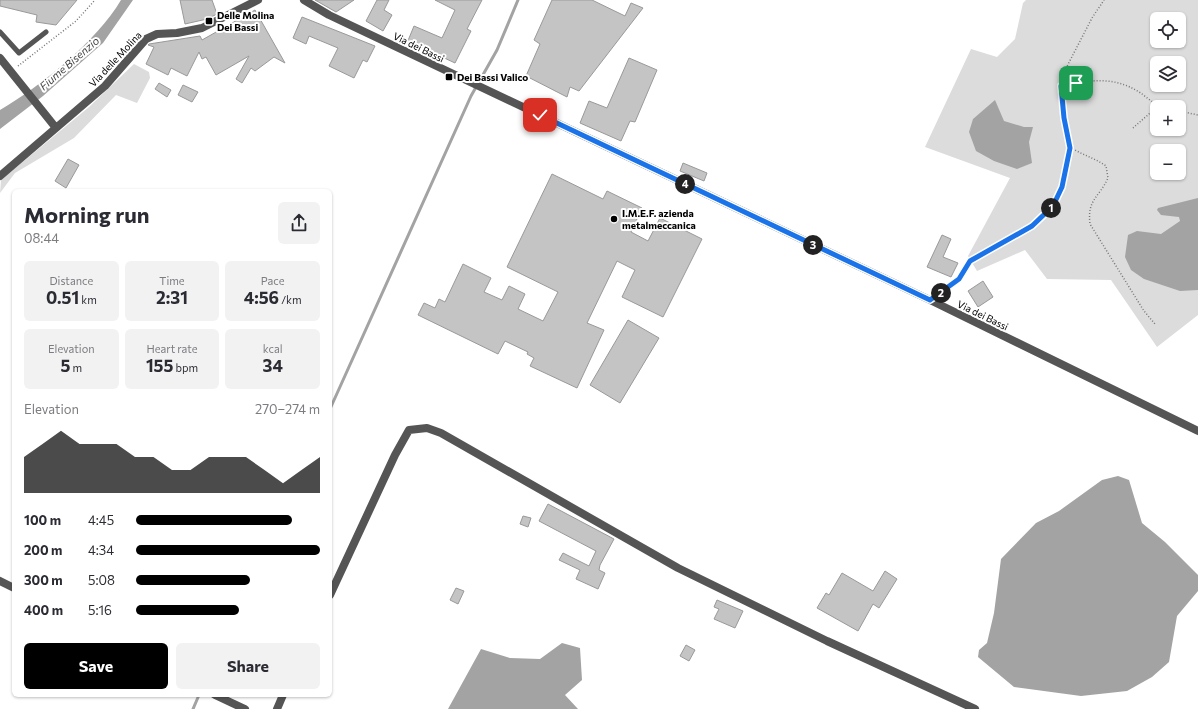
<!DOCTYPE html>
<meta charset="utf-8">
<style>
body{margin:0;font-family:Commissioner,sans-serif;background:#f2f2f3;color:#2b2b33;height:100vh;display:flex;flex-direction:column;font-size:15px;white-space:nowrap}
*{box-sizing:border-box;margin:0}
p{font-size:13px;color:#7c7c81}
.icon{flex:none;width:22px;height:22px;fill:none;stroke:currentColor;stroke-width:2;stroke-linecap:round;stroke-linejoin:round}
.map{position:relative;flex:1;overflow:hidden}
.side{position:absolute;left:12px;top:189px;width:320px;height:508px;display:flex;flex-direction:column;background:#fff;border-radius:6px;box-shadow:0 1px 3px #0004}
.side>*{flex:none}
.tools{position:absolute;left:1150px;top:12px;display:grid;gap:8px}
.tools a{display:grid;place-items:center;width:36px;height:36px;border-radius:6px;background:#fff;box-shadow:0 1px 3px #0004;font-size:20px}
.pin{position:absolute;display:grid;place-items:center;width:34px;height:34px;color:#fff;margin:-17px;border-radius:8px;box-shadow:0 2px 6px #0006}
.km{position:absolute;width:20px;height:20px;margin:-10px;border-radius:50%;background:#222;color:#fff;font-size:11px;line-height:20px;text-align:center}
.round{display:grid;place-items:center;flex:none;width:42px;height:42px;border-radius:6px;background:#f2f2f3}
.headline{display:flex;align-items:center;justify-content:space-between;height:68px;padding:0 12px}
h1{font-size:22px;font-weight:700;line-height:30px}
.metrics{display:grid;grid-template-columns:repeat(3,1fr);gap:6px;height:68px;padding:4px 12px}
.metrics div{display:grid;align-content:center;border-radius:6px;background:#f2f2f3;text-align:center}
.metrics b{font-size:17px;font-weight:700}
.metrics small{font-size:11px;font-weight:400}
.metrics p{font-size:11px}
.chart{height:112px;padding:8px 12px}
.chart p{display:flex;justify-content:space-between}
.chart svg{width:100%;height:72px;margin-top:4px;fill:#000;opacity:.7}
.button{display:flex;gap:8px;margin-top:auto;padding:8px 12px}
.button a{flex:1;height:46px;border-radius:6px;background:#000;color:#fff;font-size:16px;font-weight:700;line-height:46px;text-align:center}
.button a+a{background:#f2f2f3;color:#2b2b33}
ul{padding:0 12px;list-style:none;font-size:13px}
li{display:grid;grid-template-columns:64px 48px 1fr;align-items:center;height:30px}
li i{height:10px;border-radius:5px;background:#000}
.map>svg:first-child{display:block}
.green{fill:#dcdcdc;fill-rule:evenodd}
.water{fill:#a3a3a3}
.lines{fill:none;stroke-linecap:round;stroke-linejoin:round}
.stream{stroke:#a3a3a3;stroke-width:3}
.building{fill:#c4c4c4;stroke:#999}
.path{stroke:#777;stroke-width:1.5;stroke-dasharray:1 2;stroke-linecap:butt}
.service{stroke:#555;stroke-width:5}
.minor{stroke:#555;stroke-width:8}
.route-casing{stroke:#fff;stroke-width:8}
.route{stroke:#1a73e8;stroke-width:5}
.poi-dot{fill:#000;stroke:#fff;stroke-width:1.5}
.labels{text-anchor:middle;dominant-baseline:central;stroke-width:4;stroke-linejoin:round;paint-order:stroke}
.poi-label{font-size:10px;font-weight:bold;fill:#000;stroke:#fff;text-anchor:start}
.street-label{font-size:10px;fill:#000;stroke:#fff}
.water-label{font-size:11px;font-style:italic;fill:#444;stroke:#fff}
</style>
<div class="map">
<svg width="1198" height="709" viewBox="0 0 1198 709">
<rect width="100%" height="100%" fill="#fff"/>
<path class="green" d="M1026 0H1198V315L1157 347 1111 280 1047 279 1025 250 977 271 968 256 1010 178 925 147 971 49 997 57 1015 39 1023 3ZM1157 19H1179V41H1157ZM1157 63H1179V85H1157ZM1157 107H1179V129H1157ZM1157 151H1179V173H1157Z
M134 64 149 72 150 78 137 103 116 95 74 138 15 173 0 193 1 180 89 107Z"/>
<path class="water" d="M121 0H133L103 43 43 96 0 129V110C41 86 97 41 121 0Z
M995 100 1004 121 1024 127H1033L1029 142 1032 163 1017 169 994 161 976 151 969 132 973 119Z
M1198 198V290L1180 291 1144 279 1131 270 1125 257 1128 235 1137 231 1161 234 1180 221 1179 217 1161 215 1157 210 1158 208Z
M1118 476 1129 480 1142 523 1165 542 1198 575V591L1177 616 1169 662 1152 677 1127 691 1081 696 1014 687 978 657 979 650 987 643 994 613 1001 559 1036 523 1059 511 1102 480Z
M562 643 580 648 582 680 565 695 578 709H448L481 649 510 658 540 659Z"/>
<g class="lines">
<path class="stream" d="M330 409 471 96 497 50 518 0
M193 709 199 695"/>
</g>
<path class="building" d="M0 0H77L56 25 36 22 37 15 0 6Z
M180 0H212L217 14 207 19 185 24Z
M315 0H354L336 12Z
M377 0H389L384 10 392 15 383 31 366 21Z
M435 0H482L467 29 471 31 455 63 423 48 407 43 414 26 442 38 455 10Z
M552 0H592L625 16 631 3 643 8 579 91 570 87 567 97 526 76 540 44 534 40Z
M255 10 285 63 274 57 255 71 251 68 242 83 236 79 249 56 216 75 206 57 202 59 199 52 187 76 171 68 168 75 146 64 154 47 148 45 149 44 200 36 202 40Z
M302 17 375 46 367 62 363 60 354 78 329 66 338 48 309 36 306 44 293 38Z
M629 58 657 70 635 122 630 121 621 141 580 123 589 101 607 108Z
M159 83 171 90 167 97 155 89Z
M183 85 198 92 192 102 178 95Z
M68 159 79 165 66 188 55 181Z
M683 163 707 173 704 181 680 171Z
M552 174 603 199 607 191 642 208 631 232 648 241 660 218 702 239 663 317 622 297 635 270 617 261 587 323 604 330 577 388 530 366 534 358 527 354 528 352 505 341 498 354 418 315 424 303 435 308 439 299 445 302 463 264 491 278 484 292 502 300 509 286 525 294 518 309 543 321 558 292 507 267Z
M942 235 951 239 943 257 958 263 951 277 927 267Z
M983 281 993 297 978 307 968 291Z
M628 320 659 338 620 403 590 385Z
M548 504 614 539 600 565 599 570 605 573 598 589 576 579 580 570 559 560 563 553 589 566 596 551 539 521Z
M523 516 531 518 528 527 520 524Z
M885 571 897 579 879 608 873 604 858 631 817 608 826 593 829 595 842 573 873 591Z
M456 588 464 591 458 604 450 600Z
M717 600 743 611 735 628 714 619 719 609 714 607Z
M686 645 695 650 689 661 680 656Z"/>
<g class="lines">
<path class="path" d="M18 66 76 21 95 0
M1061 86C1089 80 1114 76 1139 92 1147 97 1154 105 1163 107
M1179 111 1198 115
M1133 128 1158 106
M1070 147C1082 155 1095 158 1106 166L1108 178C1099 198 1087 199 1090 224L1144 311 1155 324
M977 257 1032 226 1053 206 1062 187 1070 147 1064 118 1061 86 1063 74 1092 18 1104 0"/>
<path class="service" d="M0 32 19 53 46 32
M930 300 959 279 970 261"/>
<path class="minor" d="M304 0 329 15 930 300 1198 431
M0 58 56 128
M0 176 105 86 146 39 157 34 177 33 202 28 258 0
M0 581 14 588
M330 595 395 455 409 430 427 428 441 433 678 568 827 641 975 709
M215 695 245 709
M277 709 283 695"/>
</g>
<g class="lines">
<defs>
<path id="route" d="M540 115 930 300 959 279 970 261 1032 226 1053 206 1062 187 1070 148 1064 118 1061 86 1076 83"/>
</defs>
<use href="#route" class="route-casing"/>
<use href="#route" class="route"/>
</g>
<g class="poi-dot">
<rect x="205" y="17" width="8" height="8" rx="2"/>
<rect x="445" y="73" width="8" height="8" rx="2"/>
<circle cx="614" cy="219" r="4"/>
</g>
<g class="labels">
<g class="poi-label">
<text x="217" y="15">Delle Molina<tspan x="217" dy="12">Dei Bassi</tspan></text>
<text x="457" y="77">Dei Bassi Valico</text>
<text x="622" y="213">I.M.E.F. azienda<tspan x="622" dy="12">metalmeccanica</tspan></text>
</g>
<g class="street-label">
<text transform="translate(419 47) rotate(26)">Via dei Bassi</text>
<text transform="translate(115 59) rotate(-47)">Via delle Molina</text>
<text transform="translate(983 315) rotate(26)">Via dei Bassi</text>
</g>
<g class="water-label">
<text transform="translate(69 63) rotate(-41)">Fiume Bisenzio</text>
</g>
</g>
</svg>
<div class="tools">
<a><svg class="icon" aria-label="locate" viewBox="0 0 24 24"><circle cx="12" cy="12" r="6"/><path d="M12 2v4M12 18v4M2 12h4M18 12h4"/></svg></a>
<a><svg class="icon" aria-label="layers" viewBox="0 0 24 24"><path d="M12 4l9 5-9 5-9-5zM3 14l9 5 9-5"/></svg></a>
<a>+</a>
<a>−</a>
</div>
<div class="pin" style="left:1076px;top:83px;background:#1e9e55"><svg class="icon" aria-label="arrive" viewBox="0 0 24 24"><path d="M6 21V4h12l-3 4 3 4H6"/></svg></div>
<div class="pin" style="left:540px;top:115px;background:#d93025"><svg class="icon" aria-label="check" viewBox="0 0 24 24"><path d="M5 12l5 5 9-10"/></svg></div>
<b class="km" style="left:1051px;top:208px">1</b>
<b class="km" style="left:941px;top:293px">2</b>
<b class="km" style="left:813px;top:245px">3</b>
<b class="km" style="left:685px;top:184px">4</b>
<section class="side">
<div class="headline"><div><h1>Morning run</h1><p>08:44</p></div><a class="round"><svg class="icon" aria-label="share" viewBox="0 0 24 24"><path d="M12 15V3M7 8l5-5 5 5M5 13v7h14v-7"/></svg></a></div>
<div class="metrics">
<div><p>Distance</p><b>0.51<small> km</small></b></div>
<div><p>Time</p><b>2:31</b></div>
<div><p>Pace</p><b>4:56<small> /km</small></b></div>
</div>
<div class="metrics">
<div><p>Elevation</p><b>5<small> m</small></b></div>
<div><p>Heart rate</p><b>155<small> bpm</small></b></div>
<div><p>kcal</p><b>34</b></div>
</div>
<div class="chart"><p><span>Elevation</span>270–274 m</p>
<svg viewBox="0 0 160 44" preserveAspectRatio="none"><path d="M0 44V22L10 14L20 6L30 14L40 14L50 14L60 22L70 22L80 30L90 30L100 22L110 22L120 22L130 30L140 38L150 30L160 22V44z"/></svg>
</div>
<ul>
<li><b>100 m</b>4:45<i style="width:85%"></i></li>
<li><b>200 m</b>4:34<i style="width:100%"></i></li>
<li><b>300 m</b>5:08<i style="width:62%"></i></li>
<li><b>400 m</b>5:16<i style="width:56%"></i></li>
</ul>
<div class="button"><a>Save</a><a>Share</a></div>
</section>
</div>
